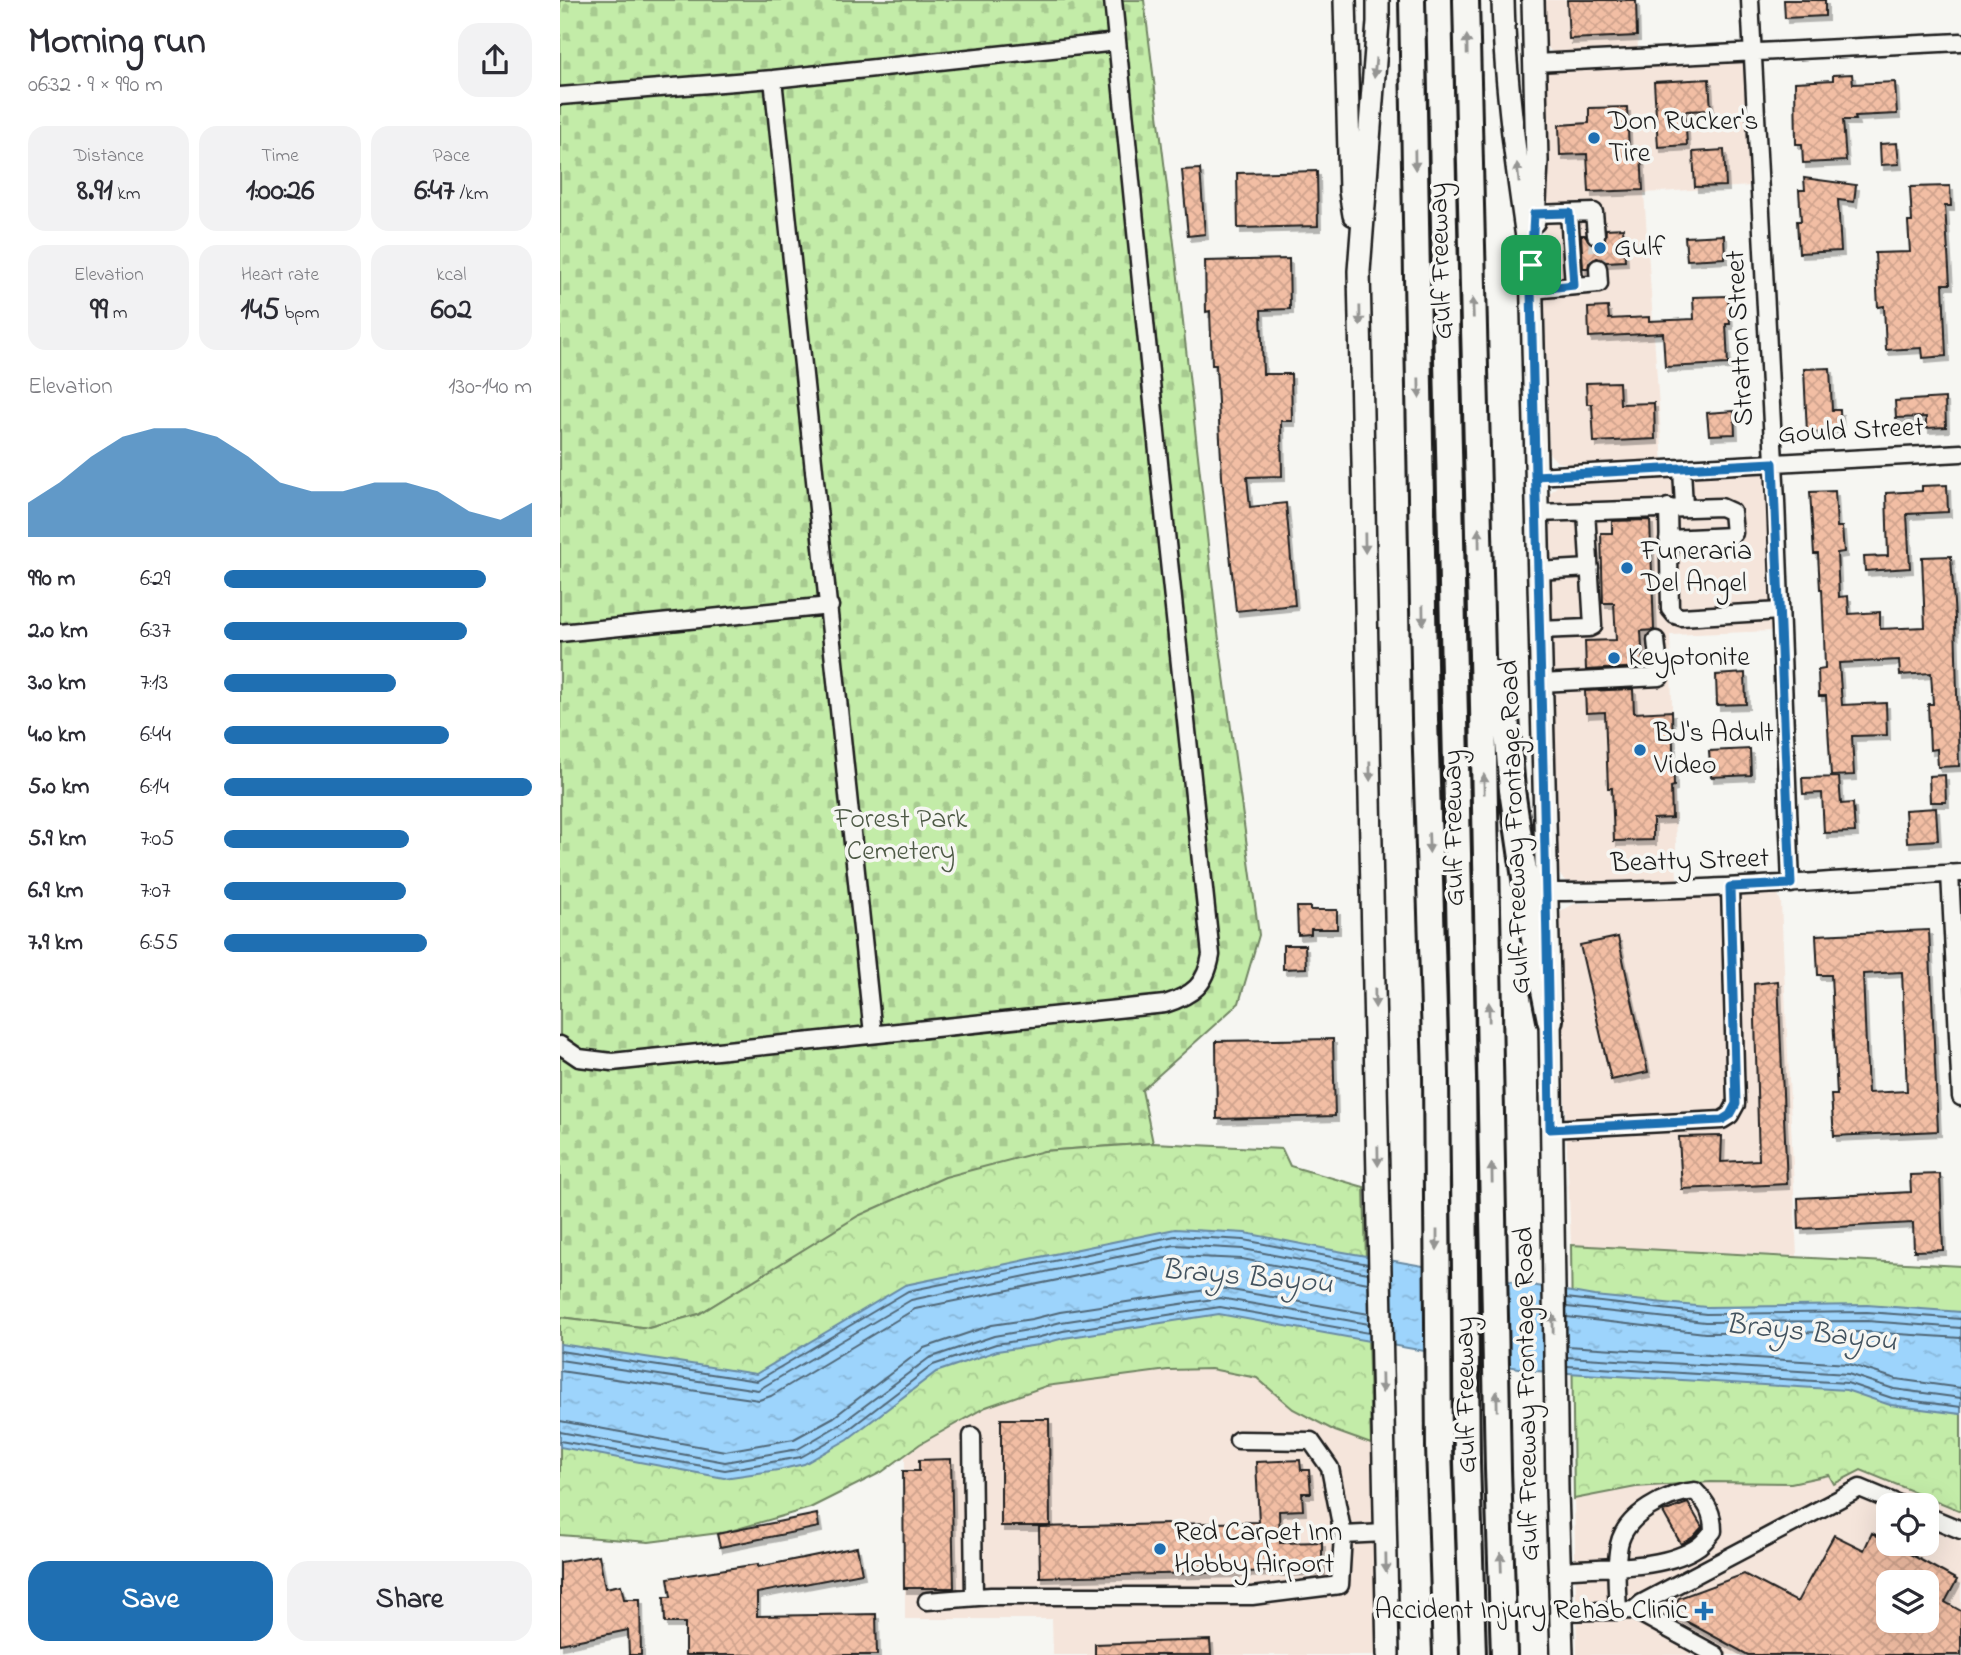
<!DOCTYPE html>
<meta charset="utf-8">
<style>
body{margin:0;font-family:"Indie Flower",sans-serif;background:#f2f2f3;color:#2b2b33;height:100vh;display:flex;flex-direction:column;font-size:26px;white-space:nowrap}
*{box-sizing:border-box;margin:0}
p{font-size:23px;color:#7c7c81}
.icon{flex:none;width:38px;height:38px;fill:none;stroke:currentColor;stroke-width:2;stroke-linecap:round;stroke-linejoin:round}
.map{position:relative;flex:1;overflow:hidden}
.sheet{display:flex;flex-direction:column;background:#fff;width:560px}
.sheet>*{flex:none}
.tools{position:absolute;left:1316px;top:1493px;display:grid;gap:14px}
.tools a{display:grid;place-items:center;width:63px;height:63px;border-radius:14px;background:#fff;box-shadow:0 7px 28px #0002;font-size:35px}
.pin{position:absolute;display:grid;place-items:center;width:60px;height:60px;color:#fff;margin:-30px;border-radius:14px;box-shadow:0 4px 10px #0006}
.round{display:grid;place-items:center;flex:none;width:74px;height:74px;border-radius:21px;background:#f2f2f3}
.overview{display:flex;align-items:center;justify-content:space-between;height:119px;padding:0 28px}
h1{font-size:38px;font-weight:700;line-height:52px}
.stats{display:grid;grid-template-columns:repeat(3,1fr);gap:10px;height:119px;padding:7px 28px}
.stats div{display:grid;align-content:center;border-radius:18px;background:#f2f2f3;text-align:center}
.stats b{font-size:30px;font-weight:700}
.stats small{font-size:19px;font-weight:400}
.stats p{font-size:19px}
.chart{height:196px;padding:14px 28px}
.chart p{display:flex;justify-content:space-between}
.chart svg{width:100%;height:126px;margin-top:7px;fill:#1f6fb2;opacity:.7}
.button{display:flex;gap:14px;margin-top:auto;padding:14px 28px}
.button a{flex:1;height:80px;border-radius:21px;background:#1f6fb2;color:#fff;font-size:28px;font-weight:700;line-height:80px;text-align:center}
.button a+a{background:#f2f2f3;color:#2b2b33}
ul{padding:0 28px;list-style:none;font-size:23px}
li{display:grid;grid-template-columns:112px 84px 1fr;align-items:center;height:52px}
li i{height:18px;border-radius:9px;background:#1f6fb2}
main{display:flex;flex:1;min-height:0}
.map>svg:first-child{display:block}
.built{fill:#f5e5db;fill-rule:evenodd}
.cemetery{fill:url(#cemetery-stones);stroke:#708462;stroke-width:2}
.park{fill:url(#park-crowns);stroke:#708462;stroke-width:2}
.water{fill:url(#water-ripples);stroke:#698aa2;stroke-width:2}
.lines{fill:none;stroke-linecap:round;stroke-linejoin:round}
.shore{stroke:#506676;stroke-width:2}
.building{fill:url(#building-cross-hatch);stroke:#1c1c1c;stroke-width:2;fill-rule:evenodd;filter:url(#shadow)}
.minor-tunnel{stroke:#d5d5d2;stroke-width:16;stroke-dasharray:16 8;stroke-linecap:butt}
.minor-casing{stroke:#1c1c1c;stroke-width:21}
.major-casing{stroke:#1c1c1c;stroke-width:26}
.highway-casing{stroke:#1c1c1c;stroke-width:30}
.minor{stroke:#f6f6f2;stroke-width:16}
.major{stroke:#f6f6f2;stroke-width:21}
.highway{stroke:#f6f6f2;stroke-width:24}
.oneway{fill:#949492}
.route-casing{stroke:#fff;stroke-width:14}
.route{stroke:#1f6fb2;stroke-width:9}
.poi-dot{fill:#1f6fb2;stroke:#f6f6f2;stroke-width:2.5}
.labels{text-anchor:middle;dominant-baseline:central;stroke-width:7;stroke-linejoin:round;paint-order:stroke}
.poi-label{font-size:28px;fill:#1c1c1c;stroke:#f6f6f2;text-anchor:start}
.street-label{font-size:28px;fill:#1c1c1c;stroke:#f6f6f2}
.park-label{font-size:28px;fill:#4e5a46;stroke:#f6f6f2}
.water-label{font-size:30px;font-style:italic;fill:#43535f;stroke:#f6f6f2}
</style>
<main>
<section class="sheet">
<div class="overview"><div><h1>Morning run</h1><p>06:32 · 9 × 990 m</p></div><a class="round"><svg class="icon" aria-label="share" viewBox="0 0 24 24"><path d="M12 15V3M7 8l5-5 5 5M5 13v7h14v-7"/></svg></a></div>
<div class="stats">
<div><p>Distance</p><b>8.91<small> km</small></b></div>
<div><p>Time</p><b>1:00:26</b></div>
<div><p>Pace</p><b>6:47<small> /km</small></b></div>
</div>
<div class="stats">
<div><p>Elevation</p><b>99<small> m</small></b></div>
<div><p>Heart rate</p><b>145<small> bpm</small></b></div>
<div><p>kcal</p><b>602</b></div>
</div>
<div class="chart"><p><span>Elevation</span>130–140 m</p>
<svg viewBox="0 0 160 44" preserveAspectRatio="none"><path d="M0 44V32L10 25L20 16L30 9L40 6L50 6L60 9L70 16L80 25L90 28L100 28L110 25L120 25L130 28L140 35L150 38L160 32V44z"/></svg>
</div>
<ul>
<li><b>990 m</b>6:29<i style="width:85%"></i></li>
<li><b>2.0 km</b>6:37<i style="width:79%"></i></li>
<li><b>3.0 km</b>7:13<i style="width:56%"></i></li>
<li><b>4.0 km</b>6:44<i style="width:73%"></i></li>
<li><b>5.0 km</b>6:14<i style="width:100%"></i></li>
<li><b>5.9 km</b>7:05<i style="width:60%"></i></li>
<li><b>6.9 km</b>7:07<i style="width:59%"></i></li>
<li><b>7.9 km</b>6:55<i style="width:66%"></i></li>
</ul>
<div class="button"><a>Save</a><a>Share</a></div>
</section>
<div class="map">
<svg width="1401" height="1655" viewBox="0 0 1401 1655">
<defs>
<pattern id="cemetery-stones" width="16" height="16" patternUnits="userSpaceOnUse" patternTransform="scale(1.75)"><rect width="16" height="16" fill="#c3eca8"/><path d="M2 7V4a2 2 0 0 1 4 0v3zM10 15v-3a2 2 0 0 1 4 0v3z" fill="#a7ca90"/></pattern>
<pattern id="park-crowns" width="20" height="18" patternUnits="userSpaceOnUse" patternTransform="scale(1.75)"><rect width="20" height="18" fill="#c3eca8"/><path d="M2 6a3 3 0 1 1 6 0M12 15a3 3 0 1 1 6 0" fill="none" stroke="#a7ca90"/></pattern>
<pattern id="water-ripples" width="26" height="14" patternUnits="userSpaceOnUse" patternTransform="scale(1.75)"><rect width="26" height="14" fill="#9dd4fc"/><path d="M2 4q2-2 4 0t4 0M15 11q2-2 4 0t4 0" fill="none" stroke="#87b5d7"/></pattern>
<pattern id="building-cross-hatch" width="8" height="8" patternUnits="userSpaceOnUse" patternTransform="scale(1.75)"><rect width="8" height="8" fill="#f2bea4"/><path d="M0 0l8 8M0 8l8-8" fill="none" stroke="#cfa38d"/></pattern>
<filter id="shadow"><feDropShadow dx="3" dy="5" stdDeviation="0" flood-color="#0004"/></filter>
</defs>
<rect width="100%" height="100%" fill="#f6f6f2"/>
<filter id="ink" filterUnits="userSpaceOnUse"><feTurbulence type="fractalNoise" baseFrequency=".0143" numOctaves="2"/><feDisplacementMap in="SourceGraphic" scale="14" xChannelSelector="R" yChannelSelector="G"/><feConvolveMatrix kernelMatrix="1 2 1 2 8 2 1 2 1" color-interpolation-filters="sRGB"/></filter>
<g filter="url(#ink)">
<path class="built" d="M982 0H1076L1078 50 1001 54 991 51 986 45 983 35Z
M1176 59 1185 61 1187 65 1191 186 1084 193 1103 464 1025 467 997 462 989 453 982 193 984 75 990 71Z
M1198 470 1208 479 1213 631 1110 635 1117 880 1016 883 1007 881 1002 878 997 869 994 660 987 505 989 494 999 484 1007 481Z
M1217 892 1221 902 1237 1256 1011 1245 1001 1005 1000 920 1001 911 1014 904Z
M651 1369 697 1378 733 1409 775 1431 811 1444 816 1655H493L492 1619H345V1455L360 1444 426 1407 486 1386 608 1370Z
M1301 1470 1401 1511V1655H1017L1014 1499 1076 1487 1151 1482 1231 1483 1269 1475 1275 1484ZM1328 1505H1367V1544H1328ZM1328 1582H1367V1620H1328Z"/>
<path class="cemetery" d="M0 0H584L616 260 657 625 699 935 679 1003 582 1090 593 1143 484 1151 216 1268 139 1314 89 1328 0 1317Z"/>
<path class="park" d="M593 1143 722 1149 730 1166 804 1187 811 1444 775 1431 733 1409 697 1378 651 1369 608 1370 486 1386 426 1407 360 1444 322 1472 250 1508 167 1532 89 1542 0 1535V1317L89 1328 139 1314 298 1216 385 1177 484 1151Z
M1011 1245 1401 1266V1511L1301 1470 1274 1484 1269 1475 1231 1483 1151 1482 1076 1487 1014 1499Z"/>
<path class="water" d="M615 1229 685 1233 772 1250 1034 1296 1146 1307 1307 1305 1401 1312V1414L1330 1405 1286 1390 975 1371 659 1314 504 1338 478 1345 437 1351 376 1372 288 1439 244 1464 218 1470 164 1478 0 1447V1344L196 1374 345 1285Z"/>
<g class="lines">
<path class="shore" d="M1006 1298 1146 1314 1307 1312 1401 1319
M1007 1307 1145 1322 1307 1321 1401 1328
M1007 1317 1145 1333 1306 1332 1401 1338
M1007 1346 1289 1364 1336 1379 1401 1388
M0 1351 197 1381 348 1291 615 1236 684 1240 808 1264
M1007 1357 1288 1374 1334 1389 1401 1398
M0 1360 198 1390 351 1300 615 1245 683 1249 808 1273
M1007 1366 1287 1383 1332 1398 1401 1407
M0 1371 199 1400 211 1396 355 1309 616 1256 682 1259 808 1283
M0 1421 165 1451 234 1439 274 1417 364 1348 432 1325 472 1319 500 1312 660 1288 809 1314
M0 1432 165 1462 238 1449 279 1425 369 1358 434 1336 474 1329 501 1322 660 1298 809 1324
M0 1441 165 1470 241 1457 284 1433 373 1365 436 1344 476 1338 503 1331 660 1307 809 1333"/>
</g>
<path class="building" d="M1007 0H1076L1077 36 1009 39Z
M1224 0H1265V16L1225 18Z
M1292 74 1293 84 1335 82 1337 114 1295 116 1296 120H1283L1286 161 1243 163 1242 144H1236L1235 82 1273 80V75Z
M1149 79 1151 110 1125 111 1127 145 1098 147 1094 82Z
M1067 107 1069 152H1081L1083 190 1029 192 1027 154 1000 155 999 125 1029 123V108Z
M1337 143 1339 164 1321 165 1320 144Z
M1164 150 1166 186 1135 187 1133 152Z
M640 169 645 234 628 236 622 170Z
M757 171 758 226 678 228 677 173Z
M1244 178 1296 185 1294 202 1278 200 1281 251 1239 253 1237 221H1241L1239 190H1245Z
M1390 186 1391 206H1385L1390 284H1383L1386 356 1363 358 1362 348 1326 350 1324 306 1318 307 1315 253 1350 252 1348 222H1352L1350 187Z
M1063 228 1065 261 1046 262 1037 258 1029 263 1028 268H1023L1021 235H1025L1031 244 1038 245 1045 240 1046 229Z
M1164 235 1165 258 1127 260 1125 237Z
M729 259 730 309 701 310 703 374H731L732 421H721L722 476 687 477 690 507 726 503 735 605 676 611 662 477 656 365H652L650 311 646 312 645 261Z
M1168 296 1170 324H1166L1168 364 1105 367 1103 333 1029 337 1028 308 1048 307 1049 319 1089 317V321L1134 319 1133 297Z
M1270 368 1272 410H1280L1281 431 1247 433 1244 369Z
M1059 382 1060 404 1094 403 1095 439 1034 442 1032 404H1027L1026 383Z
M1385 398 1386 427 1366 428V417L1336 418 1335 401Z
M1174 411 1175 434 1149 435 1147 413Z
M1387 485 1388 512 1347 514 1350 568 1305 571 1304 557 1328 556 1326 493 1362 491V486Z
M1275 491 1277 527H1282L1284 552 1277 553 1279 597 1288 596 1289 614 1320 612V629L1365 627 1362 557 1391 556 1395 619 1399 766 1378 767 1377 749 1370 750 1368 704H1373L1371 673 1340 675 1339 660 1279 663 1282 705 1326 703 1327 735 1292 736 1294 775 1271 776 1266 696H1259L1258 670 1265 669 1264 634 1262 589H1260L1258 554H1254L1250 492Z
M1090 520 1094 630 1081 631 1083 667 1026 670 1025 641 1056 640 1054 603H1043L1041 533H1052V521Z
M1185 673 1186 704 1157 705 1156 675Z
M1073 689 1074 713 1112 711 1114 786 1111 787 1112 818 1093 819V840L1054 841 1052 788H1048L1045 712 1026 713 1025 691Z
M1190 749 1191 775 1151 777 1149 751Z
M1385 775 1386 802H1370L1369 776Z
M1279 777 1281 804 1293 803 1295 832 1264 833 1262 793 1243 794 1242 778Z
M1376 808 1378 840 1347 842 1345 810Z
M737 907H750V910H777V929H751V934L738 935Z
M1369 930 1378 1131 1274 1136 1271 1095H1277L1271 975H1258L1256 935ZM1342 972 1347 1091 1308 1093 1303 974Z
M1058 937 1088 1072 1051 1080 1020 945Z
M723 945H745L746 968 723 969Z
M1218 981 1227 1184 1122 1189 1119 1137 1162 1136 1161 1162 1199 1160 1194 984Z
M773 1039 775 1116 657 1119 656 1041Z
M1380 1174 1383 1250 1354 1251 1353 1223 1239 1229 1238 1198 1351 1192 1350 1175Z
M441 1419H489L490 1526H441Z
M391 1459 394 1588H344L343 1471H359V1460Z
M740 1460 741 1470H749L751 1493H742L743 1510 719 1511 720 1543 762 1542V1570L480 1577 479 1527 699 1522 696 1462Z
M1128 1503 1142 1527 1133 1537 1121 1544 1103 1512Z
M257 1514 259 1527 160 1547 157 1534Z
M1312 1533 1397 1580 1385 1602 1401 1611V1655H1188L1111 1613 1119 1598 1184 1574 1237 1602 1274 1535 1304 1550ZM1328 1582H1367V1620H1328Z
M297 1547 302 1573 197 1593V1616L316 1614 317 1655H125V1623H105L104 1597H111L108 1578 198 1564V1567Z
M39 1555 45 1588 61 1585 64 1599H80L81 1655H69L68 1630 0 1644V1562Z
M650 1640 651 1655H535V1644Z"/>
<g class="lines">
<path class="minor-tunnel" d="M1036 235 1038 268"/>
<defs>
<path id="minor" d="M1190 0 1216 501 1231 884
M975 63 1401 42
M213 79 313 1034
M0 96 213 79 557 42
M1009 213 1014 285
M974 214 1034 212 1036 235
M971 290 1039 284 1038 268
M1122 469 1124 507
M975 476 1401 453
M1108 507 1110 609 1115 615 1121 617 1220 611
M976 513 1161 507 1172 512 1174 533 1171 536 1108 539
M977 571 1030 568
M979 630 1029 628 1033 626 1026 511
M0 633 270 606
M980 683 1100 677 1096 640
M1390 873 1401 1097
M986 892C1125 892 1263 881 1401 873
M0 1045 19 1058 52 1062 605 1004C633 995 646 985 651 955L607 543 553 0
M990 1129 1162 1120 1170 1115 1176 1104 1170 887
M412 1436 414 1597
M678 1440 751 1441 770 1468 783 1535
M1367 1516 1401 1530
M1000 1570C1041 1566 1104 1571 1139 1546 1144 1542 1149 1536 1153 1531 1153 1513 1147 1503 1135 1491 1107 1493 1065 1515 1059 1545 1055 1567 1057 1589 1058 1611
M367 1601 431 1596H692L780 1585 783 1535 825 1533
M1074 1610 1156 1655
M1001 1612 1074 1610 1082 1603 1300 1488 1341 1505"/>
<path id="major" d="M785 0 790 191 794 215
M818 0V22L799 271 828 1655
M943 0C945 89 958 177 971 265L990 1020 997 1490 1002 1655
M973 0 977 161 974 221"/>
<path id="highway" d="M852 0 865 719 876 1074 879 1447 886 1655
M879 0 903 1078 907 1462 913 1655
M906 0 922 655 938 1469 944 1655
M928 671 946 718 952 790 975 946 990 1020"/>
</defs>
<use href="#minor" class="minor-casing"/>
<use href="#major" class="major-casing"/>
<use href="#highway" class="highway-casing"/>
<use href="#minor" class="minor"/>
<use href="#major" class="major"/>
<use href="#highway" class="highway"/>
</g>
<defs><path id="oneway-solid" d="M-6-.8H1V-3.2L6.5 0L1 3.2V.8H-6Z" transform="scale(1.75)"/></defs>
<g class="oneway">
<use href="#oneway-solid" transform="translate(907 45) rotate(-91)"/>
<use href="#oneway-solid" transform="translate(815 68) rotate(95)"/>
<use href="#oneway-solid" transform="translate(855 160) rotate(89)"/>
<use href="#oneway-solid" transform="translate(958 173) rotate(-96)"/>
<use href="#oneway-solid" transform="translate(913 308) rotate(-92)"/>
<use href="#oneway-solid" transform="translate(800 316) rotate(89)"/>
<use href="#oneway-solid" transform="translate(859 388) rotate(89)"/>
<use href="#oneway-solid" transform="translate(919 538) rotate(-91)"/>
<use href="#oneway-solid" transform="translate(805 543) rotate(89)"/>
<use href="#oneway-solid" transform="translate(863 615) rotate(89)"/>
<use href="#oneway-solid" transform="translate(810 771) rotate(89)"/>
<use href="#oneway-solid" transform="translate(924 784) rotate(-91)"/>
<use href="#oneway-solid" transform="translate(869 843) rotate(88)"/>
<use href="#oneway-solid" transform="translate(815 998) rotate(89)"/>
<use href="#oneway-solid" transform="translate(929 1012) rotate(-91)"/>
<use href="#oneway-solid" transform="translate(818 1156) rotate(89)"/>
<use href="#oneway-solid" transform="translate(932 1173) rotate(-91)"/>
<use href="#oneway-solid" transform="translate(877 1240) rotate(90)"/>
<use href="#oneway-solid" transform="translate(993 1323) rotate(-91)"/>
<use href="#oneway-solid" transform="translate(822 1383) rotate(89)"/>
<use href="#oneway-solid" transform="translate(937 1401) rotate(-91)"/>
<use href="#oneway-solid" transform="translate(941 1562) rotate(-92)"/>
<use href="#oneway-solid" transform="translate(826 1563) rotate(89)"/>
</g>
</g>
<g class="lines" filter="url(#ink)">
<defs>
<path id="route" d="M971 265V290C977 569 987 849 990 1129L1162 1120 1170 1115 1176 1104 1170 887 1231 884 1213 463 975 476 971 290 1014 285 1009 213 974 214 971 265"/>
</defs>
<use href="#route" class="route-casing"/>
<use href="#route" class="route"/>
</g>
<g class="poi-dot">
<circle cx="1034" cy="138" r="7"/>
<circle cx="1040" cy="248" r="7"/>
<circle cx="1067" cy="568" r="7"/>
<circle cx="1054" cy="658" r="7"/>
<circle cx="1080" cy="750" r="7"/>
<circle cx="600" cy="1549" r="7"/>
<path d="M1140.5 1600.5h7v7h7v7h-7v7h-7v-7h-7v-7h7z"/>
</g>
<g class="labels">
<g class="poi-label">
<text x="1048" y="122">Don Rucker's<tspan x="1048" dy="32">Tire</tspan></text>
<text x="1054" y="248">Gulf</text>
<text x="1081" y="552">Funeraria<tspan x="1081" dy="32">Del Angel</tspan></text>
<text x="1068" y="658">Keyptonite</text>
<text x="1094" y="734">BJ's Adult<tspan x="1094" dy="32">Video</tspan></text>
<text x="614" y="1533">Red Carpet Inn<tspan x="614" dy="32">Hobby Airport</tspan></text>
<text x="1128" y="1611" text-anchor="end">Accident Injury Rehab Clinic</text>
</g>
<g class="street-label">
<text transform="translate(882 261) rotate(-92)">Gulf Freeway</text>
<text transform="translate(1181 338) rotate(-93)">Stratton Street</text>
<text transform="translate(1291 432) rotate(-3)">Gould Street</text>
<text transform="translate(956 827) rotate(-92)">Gulf Freeway Frontage Road</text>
<text transform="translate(895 828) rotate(-91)">Gulf Freeway</text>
<text transform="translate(1130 862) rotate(-2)">Beatty Street</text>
<text transform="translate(968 1394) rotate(-91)">Gulf Freeway Frontage Road</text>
<text transform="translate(907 1395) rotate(-91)">Gulf Freeway</text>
</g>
<g class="park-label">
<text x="341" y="820">Forest Park<tspan x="341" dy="32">Cemetery</tspan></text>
</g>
<g class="water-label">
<text transform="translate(687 1278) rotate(5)">Brays Bayou</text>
<text transform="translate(1251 1334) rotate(6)">Brays Bayou</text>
</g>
</g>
</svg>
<div class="tools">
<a><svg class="icon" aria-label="locate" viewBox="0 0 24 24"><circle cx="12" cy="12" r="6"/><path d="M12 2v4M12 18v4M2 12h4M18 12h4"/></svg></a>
<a><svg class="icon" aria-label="layers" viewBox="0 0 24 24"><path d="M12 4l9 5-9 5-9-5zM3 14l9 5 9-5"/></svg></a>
</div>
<div class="pin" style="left:971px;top:265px;background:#1e9e55"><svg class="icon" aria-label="arrive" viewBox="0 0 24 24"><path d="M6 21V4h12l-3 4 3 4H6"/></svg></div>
</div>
</main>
